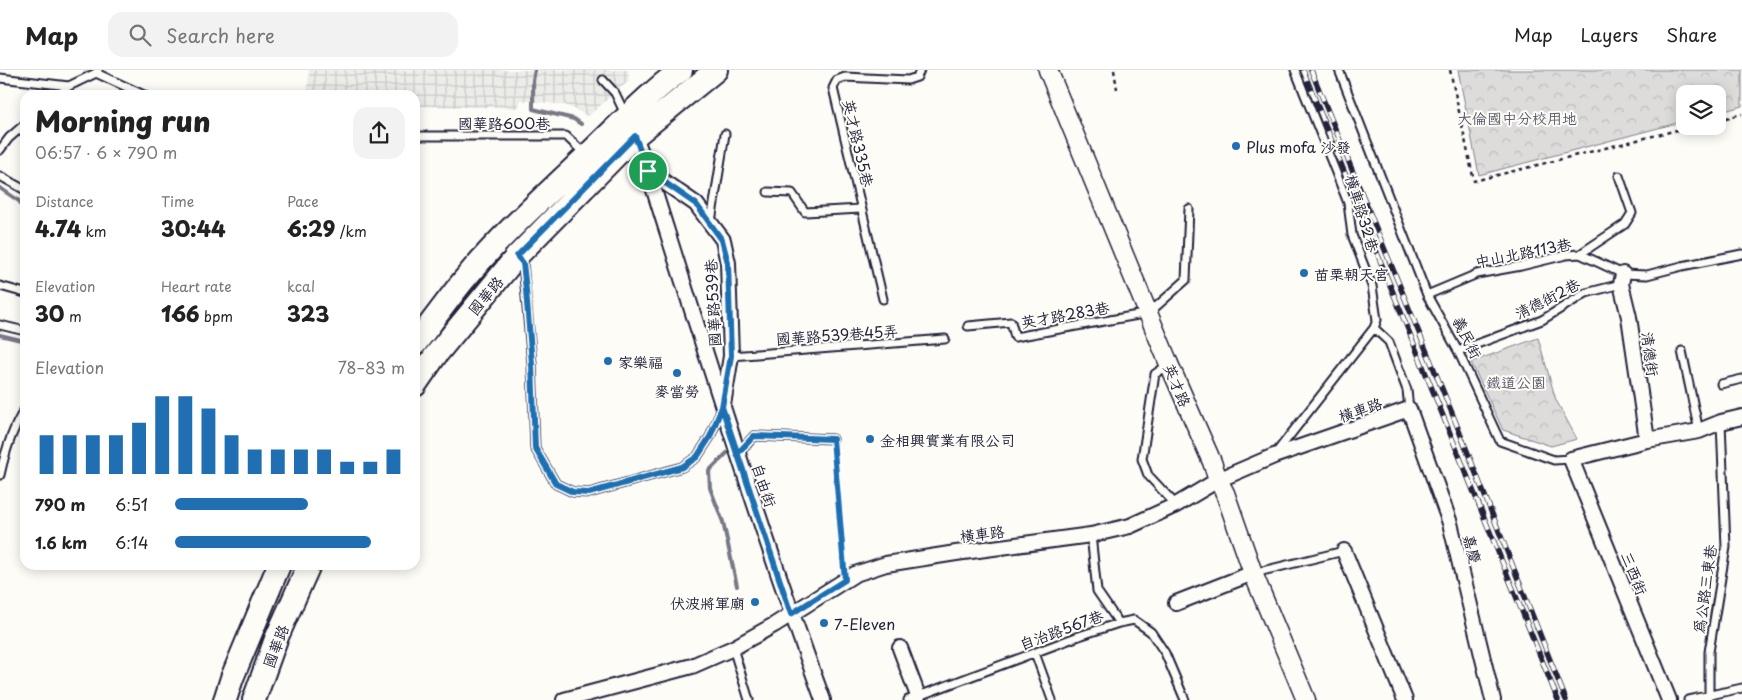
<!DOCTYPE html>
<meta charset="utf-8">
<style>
body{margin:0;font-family:"Playpen Sans","LXGW WenKai TC",sans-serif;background:#f2f2f2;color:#222;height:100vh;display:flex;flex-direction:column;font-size:19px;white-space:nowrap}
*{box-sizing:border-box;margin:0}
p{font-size:16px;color:#767676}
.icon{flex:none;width:28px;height:28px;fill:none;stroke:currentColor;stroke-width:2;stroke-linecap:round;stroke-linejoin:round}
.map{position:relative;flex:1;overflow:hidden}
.panel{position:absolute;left:20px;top:20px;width:400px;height:480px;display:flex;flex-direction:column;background:#fff;border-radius:15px;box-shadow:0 2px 12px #0003}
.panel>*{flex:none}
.tools{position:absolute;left:1676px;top:15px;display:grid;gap:10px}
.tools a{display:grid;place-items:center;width:50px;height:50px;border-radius:10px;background:#fff;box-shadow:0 2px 12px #0003;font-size:25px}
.pin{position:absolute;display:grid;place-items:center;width:42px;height:42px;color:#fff;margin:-21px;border:2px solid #fff;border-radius:50%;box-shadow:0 1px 5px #0007}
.round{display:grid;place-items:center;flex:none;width:52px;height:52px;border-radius:15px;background:#f2f2f2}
.overview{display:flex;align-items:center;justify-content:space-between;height:85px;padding:0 15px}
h1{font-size:28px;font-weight:800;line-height:38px}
.stats{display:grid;grid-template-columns:repeat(3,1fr);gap:8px;height:85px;padding:5px 15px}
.stats div{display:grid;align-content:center}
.stats b{font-size:21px;font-weight:800}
.stats small{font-size:14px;font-weight:400}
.stats p{font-size:14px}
.chart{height:140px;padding:10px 15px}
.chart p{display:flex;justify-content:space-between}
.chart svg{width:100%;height:90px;margin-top:5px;stroke:#1f6fb2;stroke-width:6}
ul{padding:0 15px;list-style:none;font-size:16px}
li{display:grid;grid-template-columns:80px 60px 1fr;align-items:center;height:38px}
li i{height:12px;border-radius:6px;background:#1f6fb2}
header{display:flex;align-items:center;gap:30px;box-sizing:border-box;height:70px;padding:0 25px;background:#fff;border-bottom:1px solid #e0e0e0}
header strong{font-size:24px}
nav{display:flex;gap:28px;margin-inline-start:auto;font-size:18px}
.search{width:350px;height:45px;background:#f2f2f2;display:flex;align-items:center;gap:12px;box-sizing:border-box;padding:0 18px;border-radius:15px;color:#767676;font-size:19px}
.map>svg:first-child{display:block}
.industrial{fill:url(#industrial-grid)}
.forest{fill:url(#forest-crowns);stroke:#807f8b}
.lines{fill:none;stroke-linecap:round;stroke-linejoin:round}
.stream{stroke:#787885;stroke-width:4}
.service-casing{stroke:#22223b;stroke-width:11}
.minor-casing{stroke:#22223b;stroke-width:18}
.tertiary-casing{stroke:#22223b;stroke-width:21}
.primary-casing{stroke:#22223b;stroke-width:26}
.path{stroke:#22223b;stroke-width:2.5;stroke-dasharray:4 4;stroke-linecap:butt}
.service{stroke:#fdfcf7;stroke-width:7}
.minor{stroke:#fdfcf7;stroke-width:14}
.tertiary{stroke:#fdfcf7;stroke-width:18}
.primary{stroke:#fdfcf7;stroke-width:22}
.rail-casing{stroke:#22223b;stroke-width:5.5}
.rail{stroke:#fdfcf7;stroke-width:4;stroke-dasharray:11;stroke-linecap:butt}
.route-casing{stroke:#fff;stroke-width:10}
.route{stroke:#1f6fb2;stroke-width:6}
.poi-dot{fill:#1f6fb2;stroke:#fdfcf7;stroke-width:2}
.labels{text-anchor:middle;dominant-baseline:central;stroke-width:4;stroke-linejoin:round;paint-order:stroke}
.park-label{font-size:15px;fill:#5a5a6b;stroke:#fdfcf7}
.street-label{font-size:15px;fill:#22223b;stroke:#fdfcf7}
.poi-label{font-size:15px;fill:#22223b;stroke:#fdfcf7;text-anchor:start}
</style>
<header>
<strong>Map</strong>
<div class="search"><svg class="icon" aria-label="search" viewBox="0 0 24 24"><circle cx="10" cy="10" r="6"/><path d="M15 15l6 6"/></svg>Search here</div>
<nav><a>Map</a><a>Layers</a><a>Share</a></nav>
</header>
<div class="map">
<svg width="1742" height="630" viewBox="0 0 1742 630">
<defs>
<pattern id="industrial-grid" width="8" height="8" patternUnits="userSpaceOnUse" patternTransform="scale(1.25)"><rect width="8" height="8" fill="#ecece9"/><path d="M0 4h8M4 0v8" fill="none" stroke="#cacac9"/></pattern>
<pattern id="forest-crowns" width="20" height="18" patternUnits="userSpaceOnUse" patternTransform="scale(1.25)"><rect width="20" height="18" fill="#dddcdb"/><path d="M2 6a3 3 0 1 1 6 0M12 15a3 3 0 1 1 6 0" fill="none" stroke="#bdbcbd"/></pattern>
</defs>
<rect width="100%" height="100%" fill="#fdfcf7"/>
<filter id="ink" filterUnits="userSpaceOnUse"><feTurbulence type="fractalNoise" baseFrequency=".02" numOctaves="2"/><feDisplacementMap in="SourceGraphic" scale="10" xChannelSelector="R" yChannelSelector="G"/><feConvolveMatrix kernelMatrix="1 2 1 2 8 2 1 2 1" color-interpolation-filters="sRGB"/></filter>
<g filter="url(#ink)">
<path class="industrial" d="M309 0H628L629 11 588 46 565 35 521 30 518 38 415 36V25H307Z"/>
<path class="forest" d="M1458 0H1742V36L1718 43V24H1685V51L1479 105Z
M1538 268 1556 330 1577 369 1551 376 1503 360 1471 292Z"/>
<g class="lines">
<path class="stream" d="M535 0 533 10V39L574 49 581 54
M0 118 19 131 25 140
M0 265 25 271
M727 383 709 401 710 418 723 452 737 516"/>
<defs>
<path id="service" d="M1339 0 1427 225 1458 281 1500 371 1554 390 1571 389
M96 3 144 25
M0 8 69 16
M603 10 615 23 625 44
M59 25 69 16 96 3 98 0
M415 66H566L585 84
M0 80 9 68 25 54
M0 106 25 120
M768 122 792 123 805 142 861 139
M711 152 725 64
M1580 184 1625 154 1632 143 1619 106
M520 190 523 193 532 294 535 378 556 414 573 422 589 423 682 397 697 387 710 367 722 338
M0 216 25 223
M1427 225 1477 204 1521 196 1566 185 1580 184 1623 204 1647 205 1682 196 1742 184
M883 229 833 18 837 10 845 7 908 10 917 7 920 0
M0 255 25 261
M968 256 1011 252 1015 267 1149 243 1186 210 1189 139
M1374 258 1389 272 1407 320 1409 339
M1458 281 1542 250 1586 223 1621 214
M1682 281 1699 361
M731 286 945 269
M1168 295 1155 304 1142 389 1148 405 1176 435
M1721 314 1742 309
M1276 383 1374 258 1377 250 1372 216 1352 165 1348 133 1295 0
M738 384 754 366 833 369
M0 405C5 382 12 359 25 339
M1091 465 1097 521 1119 553
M1254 503 1344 481
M733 578 749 630
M1035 583 1052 630
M908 630 1079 566 1119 553 1134 550 1151 562 1165 583 1185 630
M1688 630 1742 618
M1709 630V582L1726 477 1721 352"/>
<path id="minor" d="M633 61 648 101C704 278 759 456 823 630
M648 101 696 134 723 170 728 193 731 286 723 335
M1623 204 1621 214 1629 247 1647 370
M1344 481 1405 630
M1176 533 1253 503
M900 578 918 626
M564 630 692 596 733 578 774 555 855 504 886 494 956 483 1091 465 1130 456 1176 435 1218 410 1274 386 1409 339 1450 453 1493 630
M1669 630 1571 389 1647 370 1699 361 1721 352 1742 347"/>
<path id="tertiary" d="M1048 0 1169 294 1212 392 1218 410 1225 423 1253 503 1306 630"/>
<path id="primary" d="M415 274C431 253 447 231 463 211 505 160 555 117 602 71 628 46 652 21 681 0
M415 315 435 286 517 186 635 66 716 0
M225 630 232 608 279 495
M254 630 276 569 309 495"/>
</defs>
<use href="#service" class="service-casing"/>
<use href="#minor" class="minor-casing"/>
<use href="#tertiary" class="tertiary-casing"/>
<use href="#primary" class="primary-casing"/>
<path class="path" d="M1114 0 1117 19
M1450 0 1474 111 1693 56
M1718 50 1742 44
M833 377 844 496"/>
<use href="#service" class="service"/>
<use href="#minor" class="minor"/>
<use href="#tertiary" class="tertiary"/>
<use href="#primary" class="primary"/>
<defs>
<path id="rail" d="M1303 0 1558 630
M1311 0 1452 343 1566 630"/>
</defs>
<use href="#rail" class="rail-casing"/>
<use href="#rail" class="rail"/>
</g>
</g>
<g class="lines" filter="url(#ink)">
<defs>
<path id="route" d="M648 101 635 66 517 186 523 193 526 220 532 294 535 378 556 414 573 422 589 423 682 397 697 387 710 367 722 337 791 544 845 510 833 369 754 366 737 384 722 337 731 286 728 193 722 170 696 134 648 101"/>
</defs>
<use href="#route" class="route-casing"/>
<use href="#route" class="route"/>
</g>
<g class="poi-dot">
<circle cx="1236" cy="76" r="5"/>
<circle cx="1304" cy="203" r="5"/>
<circle cx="608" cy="291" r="5"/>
<circle cx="677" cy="303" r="5"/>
<circle cx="870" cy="369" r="5"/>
<circle cx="755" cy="532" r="5"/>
<circle cx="824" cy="553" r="5"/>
</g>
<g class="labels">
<g class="park-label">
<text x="1517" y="47">大倫國中分校用地</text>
<text x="1516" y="311">鐵道公園</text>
</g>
<g class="street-label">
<text x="504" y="52">國華路600巷</text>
<text transform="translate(859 73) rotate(77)">英才路335巷</text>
<text transform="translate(1363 143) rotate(73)">橫車路32巷</text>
<text transform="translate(1523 182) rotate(-11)">中山北路113巷</text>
<text transform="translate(485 225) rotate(-50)">國華路</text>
<text transform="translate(1547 228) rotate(-27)">清德街2巷</text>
<text transform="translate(712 233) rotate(-93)">國華路539巷</text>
<text transform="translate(1065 244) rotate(-10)">英才路283巷</text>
<text transform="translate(837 264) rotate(-4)">國華路539巷45弄</text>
<text transform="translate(1468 267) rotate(63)">義民街</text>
<text transform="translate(1651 284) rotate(82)">清德街</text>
<text transform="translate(1178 315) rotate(67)">英才路</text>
<text transform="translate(1360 339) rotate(-19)">橫車路</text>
<text transform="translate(765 415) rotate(71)">自由街</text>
<text transform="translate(982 463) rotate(-7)">橫車路</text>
<text transform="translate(1473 479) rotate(76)">嘉慶</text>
<text transform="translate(1635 503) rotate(68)">三西街</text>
<text transform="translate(1704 519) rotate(-82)">為公路三東巷</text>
<text transform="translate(1061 559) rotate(-20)">自治路567巷</text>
<text transform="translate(275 576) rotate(-69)">國華路</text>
</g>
<g class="poi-label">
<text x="1246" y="76">Plus mofa 沙發</text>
<text x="1314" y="203">苗栗朝天宮</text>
<text x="618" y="291">家樂福</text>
<text x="677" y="320" text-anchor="middle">麥當勞</text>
<text x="880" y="369">金相興實業有限公司</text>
<text x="745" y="532" text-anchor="end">伏波將軍廟</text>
<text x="834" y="553">7-Eleven</text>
</g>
</g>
</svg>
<div class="tools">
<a><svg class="icon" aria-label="layers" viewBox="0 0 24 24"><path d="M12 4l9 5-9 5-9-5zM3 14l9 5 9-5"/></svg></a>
</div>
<div class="pin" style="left:648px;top:101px;background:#1e9e55"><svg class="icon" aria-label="arrive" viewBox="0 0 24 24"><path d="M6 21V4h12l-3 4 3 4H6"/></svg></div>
<section class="panel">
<div class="overview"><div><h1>Morning run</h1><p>06:57 · 6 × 790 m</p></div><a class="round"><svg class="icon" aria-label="share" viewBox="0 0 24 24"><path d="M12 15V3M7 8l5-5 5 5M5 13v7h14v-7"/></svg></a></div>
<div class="stats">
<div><p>Distance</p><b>4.74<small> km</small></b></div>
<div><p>Time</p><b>30:44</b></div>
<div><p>Pace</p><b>6:29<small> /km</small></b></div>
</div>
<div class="stats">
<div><p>Elevation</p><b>30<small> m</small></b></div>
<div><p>Heart rate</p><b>166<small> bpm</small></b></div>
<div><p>kcal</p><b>323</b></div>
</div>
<div class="chart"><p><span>Elevation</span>78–83 m</p>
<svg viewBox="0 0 160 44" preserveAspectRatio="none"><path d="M5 44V25M15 44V25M25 44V25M35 44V25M45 44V19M55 44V6M65 44V6M75 44V12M85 44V25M95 44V32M105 44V32M115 44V32M125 44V32M135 44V38M145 44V38M155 44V32"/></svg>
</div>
<ul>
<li><b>790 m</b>6:51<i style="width:58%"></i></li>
<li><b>1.6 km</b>6:14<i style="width:85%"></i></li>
</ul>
</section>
</div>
